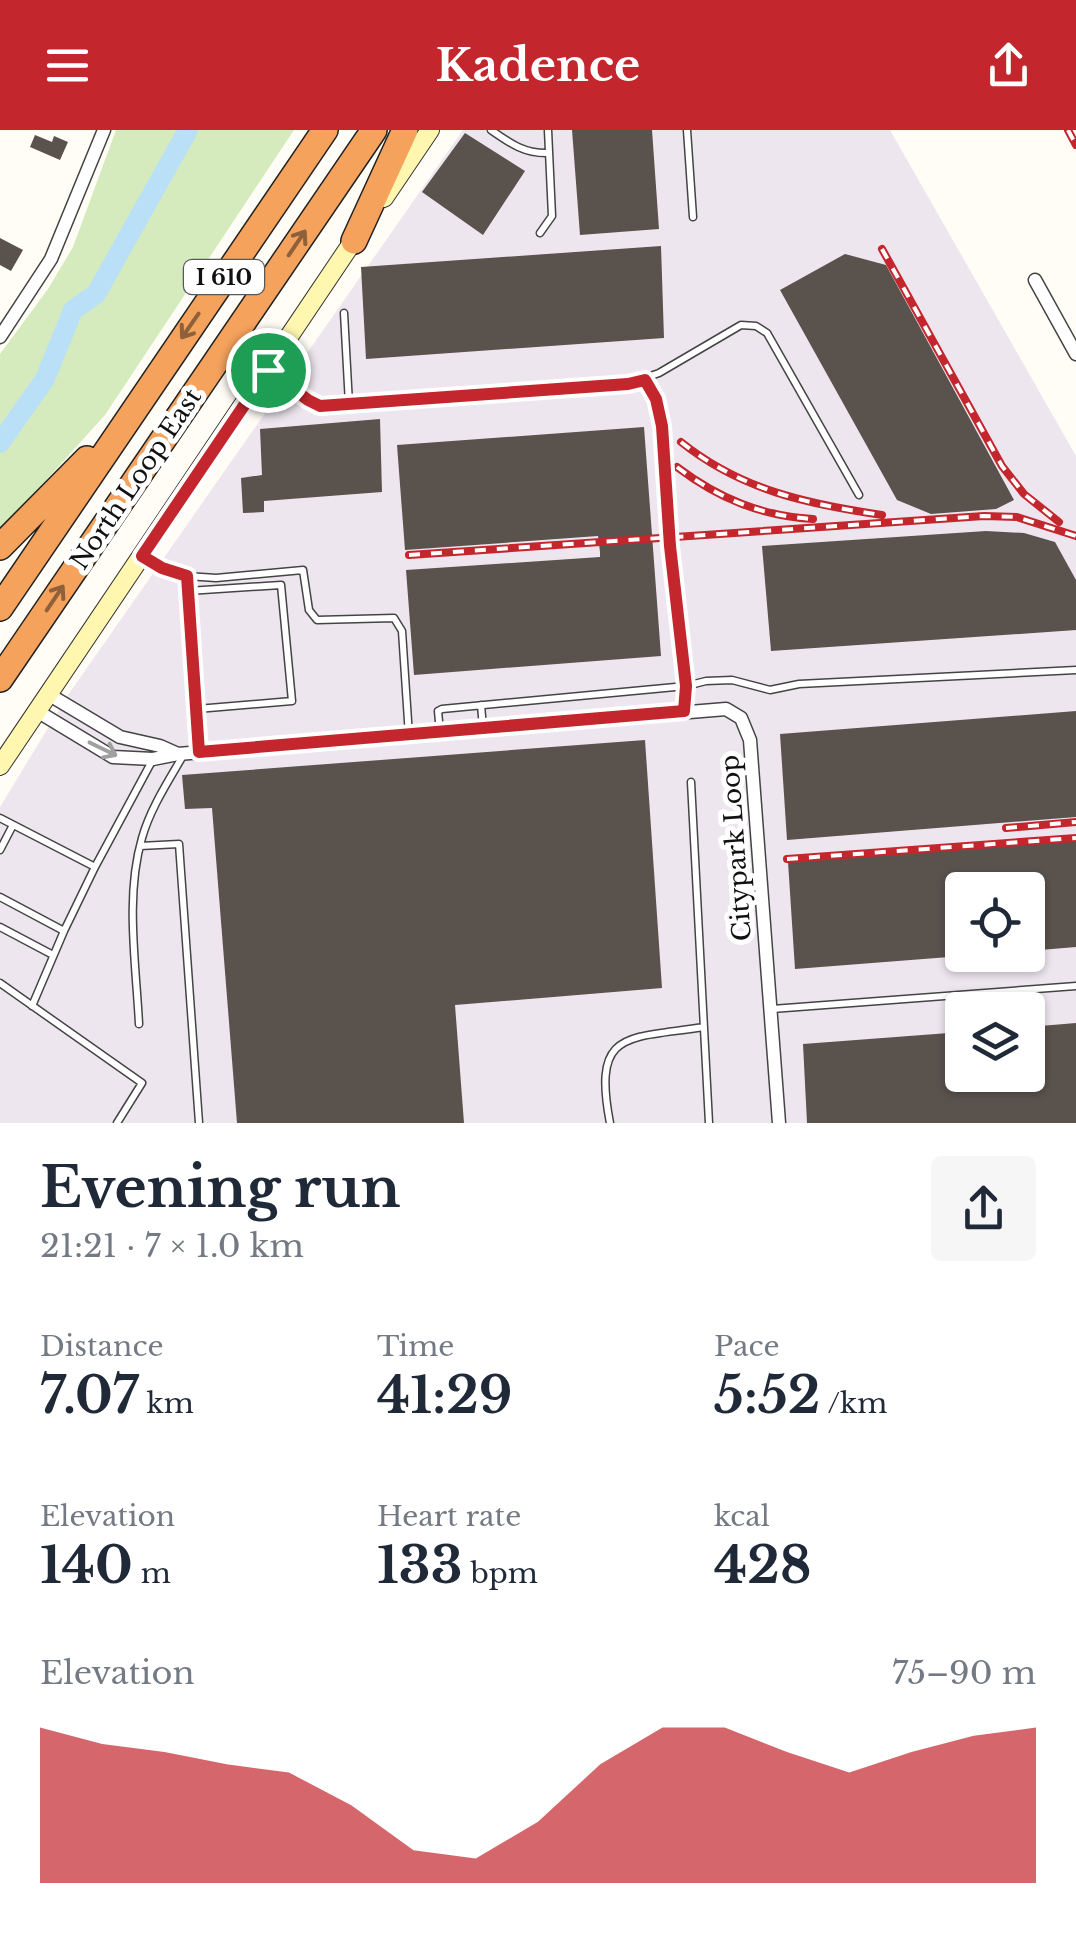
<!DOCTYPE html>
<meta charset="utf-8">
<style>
body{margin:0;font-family:"Libre Baskerville",serif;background:#f6f6f7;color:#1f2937;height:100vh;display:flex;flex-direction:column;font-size:38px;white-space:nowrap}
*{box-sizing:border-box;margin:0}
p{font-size:32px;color:#747a83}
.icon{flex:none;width:55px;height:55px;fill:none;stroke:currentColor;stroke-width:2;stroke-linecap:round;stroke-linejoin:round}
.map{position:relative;height:993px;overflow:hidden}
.drawer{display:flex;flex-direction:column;background:#fff;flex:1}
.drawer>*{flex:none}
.controls{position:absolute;left:945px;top:742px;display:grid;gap:20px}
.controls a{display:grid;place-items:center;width:100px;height:100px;border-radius:10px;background:#fff;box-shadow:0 2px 8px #0004;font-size:50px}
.pin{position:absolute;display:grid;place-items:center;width:85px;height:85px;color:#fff;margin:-42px;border:5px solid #fff;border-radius:50%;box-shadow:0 2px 10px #0007}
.round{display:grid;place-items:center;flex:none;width:105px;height:105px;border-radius:10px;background:#f6f6f7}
.headline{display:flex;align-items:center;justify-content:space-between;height:170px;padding:0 40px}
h1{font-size:55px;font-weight:700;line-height:75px}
.stats{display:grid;grid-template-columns:repeat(3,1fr);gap:15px;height:170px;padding:10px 40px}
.stats div{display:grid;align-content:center}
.stats b{font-size:50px;font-weight:700}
.stats small{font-size:28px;font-weight:400}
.stats p{font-size:28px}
.chart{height:280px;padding:20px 40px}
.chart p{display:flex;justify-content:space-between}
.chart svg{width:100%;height:180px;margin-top:10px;fill:#c4262e;opacity:.7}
header{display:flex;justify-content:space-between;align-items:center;height:130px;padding:0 40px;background:#c4262e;color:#fff;font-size:45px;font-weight:700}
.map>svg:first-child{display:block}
.industrial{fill:#eee6ef;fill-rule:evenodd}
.green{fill:#d5ebbd}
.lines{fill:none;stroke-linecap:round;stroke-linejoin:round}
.river{stroke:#b9e0f7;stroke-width:20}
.building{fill:#5a524d}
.service-casing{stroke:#444;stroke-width:9}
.minor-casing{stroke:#444;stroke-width:15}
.secondary-casing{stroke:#333;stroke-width:20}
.motorway-casing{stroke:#222;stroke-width:28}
.service{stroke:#fff;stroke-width:6}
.minor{stroke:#fff;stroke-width:12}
.secondary{stroke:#fff6b0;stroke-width:18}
.motorway{stroke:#f5a25d;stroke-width:25}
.rail-casing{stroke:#c4262e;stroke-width:8}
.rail{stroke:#fff;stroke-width:4;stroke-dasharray:11;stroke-linecap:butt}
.oneway{stroke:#8e613b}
.oneway2{stroke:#a0a0a0}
.route-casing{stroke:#fff;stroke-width:20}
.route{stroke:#c4262e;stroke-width:12}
.labels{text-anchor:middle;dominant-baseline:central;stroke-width:10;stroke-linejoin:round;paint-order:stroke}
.shield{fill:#fff;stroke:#585858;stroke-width:2.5}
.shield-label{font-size:22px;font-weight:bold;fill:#111}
.street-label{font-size:25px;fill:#111;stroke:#fff}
</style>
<header><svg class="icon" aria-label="menu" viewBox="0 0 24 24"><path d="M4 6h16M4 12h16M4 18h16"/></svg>Kadence<svg class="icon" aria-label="share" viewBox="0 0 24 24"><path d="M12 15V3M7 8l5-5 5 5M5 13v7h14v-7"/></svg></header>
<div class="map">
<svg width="1076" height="993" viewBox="0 0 1076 993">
<rect width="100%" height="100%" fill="#fffdf5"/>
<path class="industrial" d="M463 0H890L1076 326V993H0V677L68 565ZM962 760H1028V825H962ZM962 880H1028V945H962Z"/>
<path class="green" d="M116 0H294L105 285 0 401V224L48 159 73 117Z"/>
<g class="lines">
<path class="river" d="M0 313 45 249 73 180 96 164 188 0"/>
</g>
<path class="building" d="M572 0H652L659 99 580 105Z
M465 3 525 41 483 105 422 62Z
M35 5 52 12 54 6 68 12 60 30 30 17Z
M0 108 23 120 11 141 0 135Z
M661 116 664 208 366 229 361 137Z
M845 124 886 135 1014 370 996 379 931 384 897 370 780 160Z
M380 289 382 362 264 371V382L243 383 241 348 262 345 260 299Z
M644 297 661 526 414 545 406 440 600 427V422L598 406 405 420 397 315Z
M986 401 1024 403 1055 412 1076 450V500L771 521 762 416Z
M1076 581V687L787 710 780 604Z
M645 610 662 858 455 875 464 993H237L212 678 185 679 182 645Z
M1076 710V817L1028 821V760H962V826L795 839 788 732Z
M1076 893V993H807L803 914 962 902V945H1028V897Z"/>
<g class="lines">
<defs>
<path id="service" d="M491 0C511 14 525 24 549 23
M687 0 693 87
M540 103 552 86 548 0
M344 183 349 274
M268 241 308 271 321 275 628 254 659 243 741 195 756 196 767 203 859 365
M145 428 187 446 216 448 303 440 309 480 317 490 394 488 402 501 409 606
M187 446 197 579 292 571 281 455 188 461
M481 575 483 598
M197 579 199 622
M683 581 686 556 706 551 732 550 770 560 799 554 1076 540
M440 602 438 581 442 579 686 556C681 510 674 464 670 417 666 363 673 296 645 249
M691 652 709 993
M0 688 95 737 152 631
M140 716 179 714 199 993
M0 720 13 695
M0 767 64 801 95 737
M0 797 53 825
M0 853 142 953 117 993
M32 876 64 801
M772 879 1076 856
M139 894C136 834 125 766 142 708 150 679 169 650 184 624
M610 993C592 899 627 909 704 897"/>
<path id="minor" d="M1035 150 1076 224
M0 207 51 129 104 0
M48 564 120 607 160 616 178 624
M37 581 113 627 153 629 178 624 726 579 741 588 750 610 779 993"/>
<path id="secondary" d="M384 68 430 0
M0 636 360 101"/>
<path id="motorway" d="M354 111 405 0
M0 417 87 329
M0 478 325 0
M0 549 374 0"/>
</defs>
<use href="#service" class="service-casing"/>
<use href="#minor" class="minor-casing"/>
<use href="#secondary" class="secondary-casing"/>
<use href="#motorway" class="motorway-casing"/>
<use href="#service" class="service"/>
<use href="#minor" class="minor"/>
<use href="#secondary" class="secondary"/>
<use href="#motorway" class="motorway"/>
<defs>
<path id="rail" d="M1068 0 1076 15
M882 119 1002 336 1024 364 1059 392
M681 312C741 360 807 374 882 385
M677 337C718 368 761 386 813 389
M409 425 984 386 1017 387 1076 406
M1006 698 1076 692
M787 729 1076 708"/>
</defs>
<use href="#rail" class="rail-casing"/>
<use href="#rail" class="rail"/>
</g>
<defs><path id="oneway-shaft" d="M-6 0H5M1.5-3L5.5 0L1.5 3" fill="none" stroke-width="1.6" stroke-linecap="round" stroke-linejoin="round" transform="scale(2.5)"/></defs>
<g class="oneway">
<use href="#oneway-shaft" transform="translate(297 113) rotate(-56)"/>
<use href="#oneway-shaft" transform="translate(190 196) rotate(125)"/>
<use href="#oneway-shaft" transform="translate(55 468) rotate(-56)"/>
</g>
<use class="oneway2" href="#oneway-shaft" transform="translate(103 619) rotate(26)"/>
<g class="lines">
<defs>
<path id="route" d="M268 240 308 270 320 276 628 254 645 250 656 269 662 296 670 416 686 556 684 581 199 622 187 446 162 438 142 426Z"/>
</defs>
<use href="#route" class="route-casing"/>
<use href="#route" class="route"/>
</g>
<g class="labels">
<rect class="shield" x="184" y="130" width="80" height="34" rx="8"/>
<g class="shield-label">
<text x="224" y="147">I 610</text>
</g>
<g class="street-label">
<text transform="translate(136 349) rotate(-56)">North Loop East</text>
<text transform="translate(736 718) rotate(-94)">Citypark Loop</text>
</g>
</g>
</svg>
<div class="controls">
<a><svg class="icon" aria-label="locate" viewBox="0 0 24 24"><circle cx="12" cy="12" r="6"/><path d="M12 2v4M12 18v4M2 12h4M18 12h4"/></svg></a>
<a><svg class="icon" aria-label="layers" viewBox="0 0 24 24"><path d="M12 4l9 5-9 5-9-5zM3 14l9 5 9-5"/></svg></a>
</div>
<div class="pin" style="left:268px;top:240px;background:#1e9e55"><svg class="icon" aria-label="arrive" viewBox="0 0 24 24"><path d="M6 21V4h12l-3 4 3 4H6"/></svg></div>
</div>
<section class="drawer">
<div class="headline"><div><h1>Evening run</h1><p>21:21 · 7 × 1.0 km</p></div><a class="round"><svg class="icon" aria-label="share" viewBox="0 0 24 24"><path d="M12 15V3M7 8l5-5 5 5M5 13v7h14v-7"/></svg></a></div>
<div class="stats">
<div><p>Distance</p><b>7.07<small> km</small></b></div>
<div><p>Time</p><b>41:29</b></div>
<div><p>Pace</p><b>5:52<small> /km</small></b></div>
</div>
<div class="stats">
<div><p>Elevation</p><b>140<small> m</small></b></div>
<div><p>Heart rate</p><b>133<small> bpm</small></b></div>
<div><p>kcal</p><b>428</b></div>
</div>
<div class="chart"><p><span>Elevation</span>75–90 m</p>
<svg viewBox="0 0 160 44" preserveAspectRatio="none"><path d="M0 44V6L10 10L20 12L30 15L40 17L50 25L60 36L70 38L80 29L90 15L100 6L110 6L120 12L130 17L140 12L150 8L160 6V44z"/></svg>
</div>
</section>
